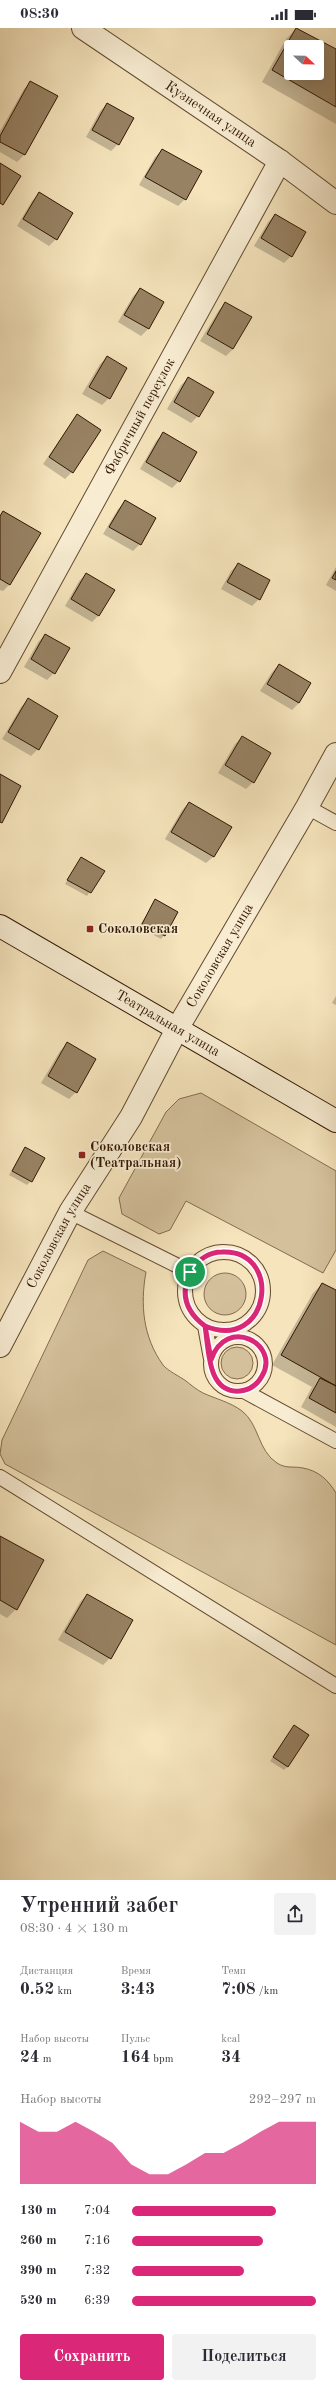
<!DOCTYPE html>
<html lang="ru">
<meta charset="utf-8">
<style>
body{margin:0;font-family:"Old Standard TT",serif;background:#f2f2f3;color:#2b2b33;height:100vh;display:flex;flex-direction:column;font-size:15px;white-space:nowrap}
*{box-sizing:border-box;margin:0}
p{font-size:13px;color:#7c7c81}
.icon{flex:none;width:22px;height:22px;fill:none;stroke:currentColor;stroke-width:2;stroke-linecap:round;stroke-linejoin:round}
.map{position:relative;height:1852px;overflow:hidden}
.panel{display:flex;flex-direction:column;background:#fff;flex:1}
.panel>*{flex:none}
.needle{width:26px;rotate:112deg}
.controls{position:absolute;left:284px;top:12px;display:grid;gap:8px}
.controls a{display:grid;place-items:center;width:40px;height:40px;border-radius:4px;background:#fff;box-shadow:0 4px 16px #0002;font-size:20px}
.pin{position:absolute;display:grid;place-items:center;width:34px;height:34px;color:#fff;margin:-17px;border:2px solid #fff;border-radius:50%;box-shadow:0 1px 4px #0007}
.round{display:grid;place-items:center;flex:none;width:42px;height:42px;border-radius:4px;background:#f2f2f3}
.headline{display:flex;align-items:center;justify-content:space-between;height:68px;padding:0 20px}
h1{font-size:22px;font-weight:700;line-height:30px}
.stats{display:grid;grid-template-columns:repeat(3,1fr);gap:6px;height:68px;padding:4px 20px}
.stats div{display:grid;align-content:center}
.stats b{font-size:17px;font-weight:700}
.stats small{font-size:11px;font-weight:400}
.stats p{font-size:11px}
.chart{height:112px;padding:8px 20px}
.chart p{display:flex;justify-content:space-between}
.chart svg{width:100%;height:72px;margin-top:4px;fill:#db2777;opacity:.7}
.primary-button{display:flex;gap:8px;margin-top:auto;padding:8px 20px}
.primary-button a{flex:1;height:46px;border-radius:4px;background:#db2777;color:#fff;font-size:16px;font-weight:700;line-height:46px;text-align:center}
.primary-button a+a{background:#f2f2f3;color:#2b2b33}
ul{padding:0 20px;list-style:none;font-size:13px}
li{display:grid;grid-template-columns:64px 48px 1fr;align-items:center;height:30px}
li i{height:10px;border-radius:5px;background:#db2777}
.status{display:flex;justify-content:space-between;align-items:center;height:28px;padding:0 20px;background:#fff;direction:ltr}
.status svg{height:11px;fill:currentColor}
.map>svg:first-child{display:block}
.green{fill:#d4c19c;stroke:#836c4f}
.shadow{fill:#0003;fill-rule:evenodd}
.building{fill:#978263;stroke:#321702;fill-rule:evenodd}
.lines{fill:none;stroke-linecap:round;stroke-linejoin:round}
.service-casing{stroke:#634a30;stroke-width:16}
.minor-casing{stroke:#634a30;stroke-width:24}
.tertiary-casing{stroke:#634a30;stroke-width:24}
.secondary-casing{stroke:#321702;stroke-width:24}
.service{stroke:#f8edd3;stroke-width:14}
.minor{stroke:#f8edd3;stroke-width:22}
.tertiary{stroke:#f8edd3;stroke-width:22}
.secondary{stroke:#f8edd3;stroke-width:22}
.route-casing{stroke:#fff;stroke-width:8}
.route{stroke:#db2777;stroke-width:5}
.poi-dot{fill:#8f2418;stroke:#f8edd3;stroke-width:1.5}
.labels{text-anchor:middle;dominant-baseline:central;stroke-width:3.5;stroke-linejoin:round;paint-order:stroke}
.street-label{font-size:14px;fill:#321702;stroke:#f8edd3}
.poi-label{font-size:14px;font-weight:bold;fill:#321702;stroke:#f8edd3;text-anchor:start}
</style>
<div class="status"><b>08:30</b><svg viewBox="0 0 49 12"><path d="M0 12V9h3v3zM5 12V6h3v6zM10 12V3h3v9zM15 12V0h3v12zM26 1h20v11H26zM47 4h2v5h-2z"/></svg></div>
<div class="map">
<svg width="336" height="1852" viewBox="0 0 336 1852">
<rect width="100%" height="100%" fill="#f5e4bc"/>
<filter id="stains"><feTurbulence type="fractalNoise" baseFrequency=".005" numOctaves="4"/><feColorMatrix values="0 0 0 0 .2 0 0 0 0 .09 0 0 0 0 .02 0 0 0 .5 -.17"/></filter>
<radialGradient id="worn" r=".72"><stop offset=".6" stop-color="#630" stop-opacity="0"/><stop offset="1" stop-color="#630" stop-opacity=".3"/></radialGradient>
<path class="green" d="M201 1065 336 1143V1222L323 1245 186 1173 170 1202 159 1206 122 1186 119 1170 166 1084 179 1071Z
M103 1223 146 1244C140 1277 143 1309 163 1337 168 1343 179 1348 186 1353 191 1357 197 1362 203 1365 216 1371 230 1374 242 1383 259 1396 258 1423 277 1435 286 1441 294 1438 303 1440 319 1443 328 1452 336 1465V1617L5 1436 0 1426 2 1412 88 1232Z
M204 1266a21 21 0 1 1 42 0a21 21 0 1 1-42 0Z
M221 1335a16 16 0 1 1 32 0a16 16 0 1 1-32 0Z"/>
<path class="shadow" d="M297 0 336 23V96L262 54 286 11ZM291 19H317V45H291Z
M31 54 56 68 24 127 17 134 0 124V103L24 61Z
M107 76 118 116 111 123 86 109 100 83Z
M162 122 185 171 178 178 139 157 155 129Z
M39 166 56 211 49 218 17 198 32 173Z
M275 187 291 228 284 235 254 218 268 194Z
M140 261 163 274 148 301 141 308 118 294 133 268Z
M226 275 251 290 233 321 226 328 200 313 219 282Z
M107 329 109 370 102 377 82 366 100 336Z
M188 350 198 388 191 395 167 381 181 357Z
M77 387 72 444 65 451 43 436Z
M163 406 179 453 172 460 140 441 156 413Z
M125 474 140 516 133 523 103 506 118 481Z
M3 484 10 556 3 563 0 562V487Z
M238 536 259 571 252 578 221 561 231 543Z
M336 539V563L326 557Z
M86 546 99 587 92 594 65 578 79 553Z
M45 607 54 645 47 652 24 639 38 614Z
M279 637 299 675 292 682 260 663 272 644Z
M28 672 38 721 31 728 2 711 21 679Z
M242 709 253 754 246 761 218 745 235 716Z
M189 775 213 829 206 835 165 811 182 782Z
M81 830 103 843 87 868 65 856Z
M155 873 164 907 161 911 139 899Z
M336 968V977L332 975Z
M67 1016 76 1064 69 1071 41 1055 60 1023Z
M25 1120 31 1153 27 1157 9 1147Z
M322 1256 336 1263V1399L301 1379 312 1359 272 1337 313 1265Z
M0 1509 16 1581 7 1590 0 1586Z
M87 1567 131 1593 110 1630 103 1637 58 1612 80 1574Z
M294 1699 288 1738 284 1742 270 1733Z"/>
<path class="building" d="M296 0 336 21V79L272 42ZM291 19H317V45H291Z
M30 53 58 68 25 127 0 114V108Z
M107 75 134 90 119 117 92 102Z
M162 121 202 143 186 172 145 149Z
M0 135 21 148 3 177 0 175Z
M39 164 73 185 57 212 23 191Z
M275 186 306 204 292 229 261 210Z
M140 260 164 274 149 301 124 287Z
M225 274 252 289 233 321 207 306Z
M107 328 127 340 110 371 89 359Z
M188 349 214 364 199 389 174 374Z
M77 386 101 402 73 445 49 429Z
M163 404 197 424 180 454 146 434Z
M125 472 156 490 141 517 109 499Z
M3 483 41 505 10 557 0 551V488Z
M238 535 270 552 260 572 227 554Z
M336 543V552L332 550Z
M86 545 115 562 99 588 71 571Z
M45 606 70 620 55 646 31 631Z
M279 636 311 655 299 675 267 656Z
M28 670 58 688 39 722 8 704Z
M242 708 271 725 254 755 225 737Z
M0 746 21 758 2 795 0 794Z
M189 774 232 799 214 829 171 804Z
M81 829 105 843 91 865 67 852Z
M155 871 178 884 165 908 142 896Z
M67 1014 96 1031 77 1065 48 1048Z
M25 1119 45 1130 32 1154 12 1143Z
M322 1255 336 1262V1358L281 1327Z
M320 1350 336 1358V1385L309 1370Z
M0 1508 44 1532 17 1582 0 1572Z
M87 1566 133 1592 111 1631 65 1604Z
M294 1697 309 1707 288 1739 273 1729Z"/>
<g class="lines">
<defs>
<path id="service" d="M307 779 336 795
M70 1184 190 1244
M185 1263a39 39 0 1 1 78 0a39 39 0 1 1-78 0Z
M205 1298 211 1331
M211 1336a27 27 0 1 1 54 0a27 27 0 1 1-54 0Z
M244 1363 336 1413
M0 1449 336 1658"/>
<g id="minor">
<path id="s1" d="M83 0 280 133 336 175"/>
<path id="s2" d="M0 644 280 133"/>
<path id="s3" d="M177 1001 307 779 336 726"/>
</g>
<g id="tertiary">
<path id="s4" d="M0 1318 70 1184 131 1089 177 1001"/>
</g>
<g id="secondary">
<path id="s5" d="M0 898 336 1093"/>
</g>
</defs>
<use href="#service" class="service-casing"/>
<use href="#minor" class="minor-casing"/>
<use href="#tertiary" class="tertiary-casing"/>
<use href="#secondary" class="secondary-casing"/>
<use href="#service" class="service"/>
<use href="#minor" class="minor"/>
<use href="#tertiary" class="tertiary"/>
<use href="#secondary" class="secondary"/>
</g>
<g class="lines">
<defs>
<path id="route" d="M190 1244C180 1266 186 1284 205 1298 209 1321 207 1366 240 1363 250 1362 257 1357 262 1348 281 1316 226 1287 211 1332L205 1298C270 1325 284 1221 222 1224 209 1224 197 1232 190 1244"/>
</defs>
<use href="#route" class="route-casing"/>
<use href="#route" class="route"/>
</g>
<g class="poi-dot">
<rect x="86" y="897" width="8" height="8" rx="2"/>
<rect x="78" y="1123" width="8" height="8" rx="2"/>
</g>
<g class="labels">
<g class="street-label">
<text stroke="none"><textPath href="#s1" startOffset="154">Кузнечная улица</textPath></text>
<text stroke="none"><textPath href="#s2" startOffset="291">Фабричный переулок</textPath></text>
<text stroke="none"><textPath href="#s3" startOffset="85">Соколовская улица</textPath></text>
<text stroke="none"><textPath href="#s5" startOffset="194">Театральная улица</textPath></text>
<text stroke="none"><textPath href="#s4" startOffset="125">Соколовская улица</textPath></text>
</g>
<g class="poi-label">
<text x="98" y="901">Соколовская</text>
<text x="90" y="1119">Соколовская<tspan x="90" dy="16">(Театральная)</tspan></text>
</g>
</g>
<rect width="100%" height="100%" filter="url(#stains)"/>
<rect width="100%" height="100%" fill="url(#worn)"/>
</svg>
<div class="controls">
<a><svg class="needle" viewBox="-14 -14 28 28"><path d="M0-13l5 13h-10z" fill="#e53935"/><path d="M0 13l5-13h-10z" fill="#7c7c81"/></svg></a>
</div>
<div class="pin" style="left:190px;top:1244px;background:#1e9e55"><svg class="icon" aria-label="arrive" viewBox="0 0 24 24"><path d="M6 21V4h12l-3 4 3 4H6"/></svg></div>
</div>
<section class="panel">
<div class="headline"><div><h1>Утренний забег</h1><p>08:30 · 4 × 130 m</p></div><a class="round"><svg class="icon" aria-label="share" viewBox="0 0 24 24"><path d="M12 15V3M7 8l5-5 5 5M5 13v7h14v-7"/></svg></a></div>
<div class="stats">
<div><p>Дистанция</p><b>0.52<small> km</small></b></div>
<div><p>Время</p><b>3:43</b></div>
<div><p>Темп</p><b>7:08<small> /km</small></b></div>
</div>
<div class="stats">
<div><p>Набор высоты</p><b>24<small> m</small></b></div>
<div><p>Пульс</p><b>164<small> bpm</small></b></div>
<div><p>kcal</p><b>34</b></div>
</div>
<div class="chart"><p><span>Набор высоты</span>292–297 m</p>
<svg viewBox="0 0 160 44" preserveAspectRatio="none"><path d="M0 44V6L10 12L20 12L30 6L40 12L50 19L60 32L70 38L80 38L90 32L100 25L110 25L120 19L130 12L140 6L150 6L160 6V44z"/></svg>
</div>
<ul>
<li><b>130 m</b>7:04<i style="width:78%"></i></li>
<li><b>260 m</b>7:16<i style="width:71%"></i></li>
<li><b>390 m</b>7:32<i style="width:61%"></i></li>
<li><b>520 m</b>6:39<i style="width:100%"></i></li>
</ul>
<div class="primary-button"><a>Сохранить</a><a>Поделиться</a></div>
</section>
